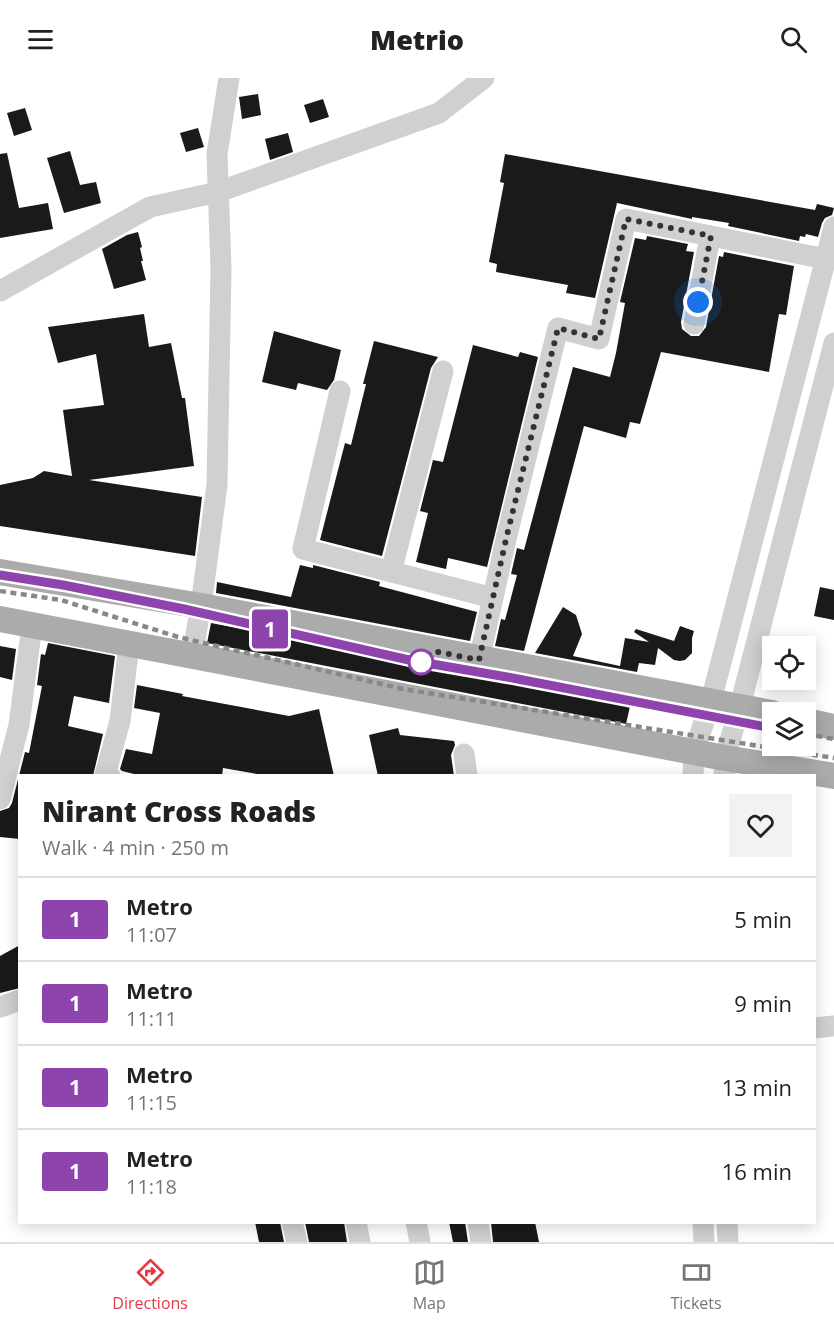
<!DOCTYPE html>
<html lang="en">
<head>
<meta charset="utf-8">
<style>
  body { margin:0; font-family:"Open Sans",sans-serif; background:#f2f2f2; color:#222; height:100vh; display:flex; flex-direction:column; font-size:22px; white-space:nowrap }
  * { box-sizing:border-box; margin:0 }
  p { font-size:20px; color:#767676 }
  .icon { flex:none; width:33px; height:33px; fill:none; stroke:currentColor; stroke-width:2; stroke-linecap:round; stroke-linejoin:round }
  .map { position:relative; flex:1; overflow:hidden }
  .details { position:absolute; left:18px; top:696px; width:798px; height:450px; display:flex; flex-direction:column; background:#fff; border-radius:0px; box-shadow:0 3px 15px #0003 }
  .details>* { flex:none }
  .badge { padding:0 12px; border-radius:4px; font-size:21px; line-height:39px }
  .controls { position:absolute; left:762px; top:558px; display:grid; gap:12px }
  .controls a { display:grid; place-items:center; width:54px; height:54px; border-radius:0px; background:#fff; box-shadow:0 3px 15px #0003; font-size:30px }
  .you { position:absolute; width:30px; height:30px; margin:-15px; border:4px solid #fff; border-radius:50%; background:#1a73e8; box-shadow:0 0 0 9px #1a73e833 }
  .map>.badge { position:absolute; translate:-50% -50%; box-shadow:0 0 0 3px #fff }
  .round { display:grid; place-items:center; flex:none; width:63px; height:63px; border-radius:0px; background:#f2f2f2 }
  .head { display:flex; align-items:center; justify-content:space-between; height:102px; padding:0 24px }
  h1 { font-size:28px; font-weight:800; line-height:45px }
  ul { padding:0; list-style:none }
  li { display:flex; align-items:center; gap:18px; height:84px; padding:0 24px; border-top:2px solid #e0e0e0 }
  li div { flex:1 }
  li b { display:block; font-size:22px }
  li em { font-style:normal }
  li .badge { min-width:66px; font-weight:700; text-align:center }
  header { display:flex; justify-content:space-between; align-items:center; height:78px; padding:0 24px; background:#fff; font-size:27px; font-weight:800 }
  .dock { display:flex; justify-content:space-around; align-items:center; height:84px; border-top:2px solid #e0e0e0; background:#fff; font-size:16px; color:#767676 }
  .dock a { display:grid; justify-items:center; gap:3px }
  .dock .on { color:#e63946 }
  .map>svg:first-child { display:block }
  .building { fill:#1a1a1a }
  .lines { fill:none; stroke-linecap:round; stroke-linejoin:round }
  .minor { stroke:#d0d0d0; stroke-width:21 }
  .major { stroke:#ababab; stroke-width:26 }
  .rail { stroke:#888; stroke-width:4.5; stroke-dasharray:6 4.5; stroke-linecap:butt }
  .line-casing { stroke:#fff; stroke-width:14 }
  .line { stroke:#8e44ad; stroke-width:9 }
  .walk { stroke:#333; stroke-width:6; stroke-dasharray:0 10.8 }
  .stop-dot { fill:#fff; stroke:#8e44ad; stroke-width:3 }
</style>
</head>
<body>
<header><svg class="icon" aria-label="menu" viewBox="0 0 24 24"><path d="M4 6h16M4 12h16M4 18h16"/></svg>Metrio<svg class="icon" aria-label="search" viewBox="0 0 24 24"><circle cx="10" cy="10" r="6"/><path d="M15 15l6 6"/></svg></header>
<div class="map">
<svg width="834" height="1164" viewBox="0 0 834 1164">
  <rect width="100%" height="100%" fill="#fff"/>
  <g class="building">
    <path d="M 258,16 L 261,37 L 242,41 L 239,19 Z"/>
    <path d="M 323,21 L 329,39 L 310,45 L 304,27 Z"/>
    <path d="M 25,30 L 32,52 L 14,58 L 7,35 Z"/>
    <path d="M 198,50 L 204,69 L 186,74 L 180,55 Z"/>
    <path d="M 288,55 L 293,74 L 270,82 L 265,61 Z"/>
    <path d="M 70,73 L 80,107 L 96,104 L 101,125 L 64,135 L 47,80 Z"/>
    <path d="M 7,75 L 19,130 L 48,125 L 53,151 L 0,160 L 0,76 Z"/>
    <path d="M 505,76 L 815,132 L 817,126 L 834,130 L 832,137 L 825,140 L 822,145 L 818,159 L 806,156 L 805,159 L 800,158 L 799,163 L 728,148 L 729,145 L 692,139 L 692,141 L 617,125 L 595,220 L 566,215 L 568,207 L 496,194 L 497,186 L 489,184 L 504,105 L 500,104 Z"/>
    <path d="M 138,154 L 142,169 L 140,170 L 143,183 L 141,183 L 146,202 L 114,211 L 102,171 L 127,157 Z"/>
    <path d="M 647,158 L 688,166 L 686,173 L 694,174 L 681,244 L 682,251 L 691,258 L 699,258 L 706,249 L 719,178 L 723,179 L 724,174 L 794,188 L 786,237 L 779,236 L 769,294 L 661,274 L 640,346 L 630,344 L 626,360 L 584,348 L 524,573 L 495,568 L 501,541 L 505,542 L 517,497 L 511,496 L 517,470 L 524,472 L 573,289 L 610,299 L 616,275 L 625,225 L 620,224 L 635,160 L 646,162 Z"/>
    <path d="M 144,236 L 149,269 L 171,265 L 182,320 L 185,320 L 194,388 L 89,402 L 202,419 L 195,478 L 0,448 L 0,407 L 33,400 L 44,393 L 72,398 L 63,332 L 104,327 L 96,276 L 58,285 L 48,249 Z"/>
    <path d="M 274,253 L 341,272 L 334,302 L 327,312 L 298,305 L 296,312 L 262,304 Z"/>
    <path d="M 374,263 L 438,279 L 431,290 L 382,478 L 320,462 L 345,365 L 351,367 L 366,306 L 363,306 Z"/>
    <path d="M 473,267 L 518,279 L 520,274 L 538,279 L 487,489 L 448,480 L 446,491 L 416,484 L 428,435 L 420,433 L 433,382 L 443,384 Z"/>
    <path d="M 300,487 L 313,490 L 313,487 L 380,504 L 379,508 L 477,534 L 470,563 L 216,515 L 217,504 L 291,519 Z"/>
    <path d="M 820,509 L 834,512 L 834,542 L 814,538 Z"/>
    <path d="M 563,529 L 576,537 L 582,556 L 573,578 L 620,588 L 625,560 L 649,564 L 634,554 L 636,551 L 674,563 L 680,548 L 694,553 L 692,560 L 692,575 L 685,582 L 680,583 L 674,582 L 658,570 L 655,587 L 639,585 L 637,594 L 535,575 Z"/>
    <path d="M 211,545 L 516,602 L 517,607 L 519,603 L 631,624 L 626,646 L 207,565 Z"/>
    <path d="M 48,565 L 115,578 L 109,625 L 74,618 L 68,648 L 103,656 L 93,698 L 20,698 L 20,761 L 0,759 L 0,733 L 9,730 L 12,725 L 25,674 L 29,675 L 42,608 L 37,607 L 41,576 L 45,577 Z"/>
    <path d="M 0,568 L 16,571 L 12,602 L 0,599 Z"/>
    <path d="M 137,607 L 183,616 L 182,618 L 289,638 L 319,631 L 334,698 L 269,698 L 223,690 L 222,698 L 142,698 L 122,693 L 120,691 L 126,671 L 152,676 L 160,635 L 134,630 Z"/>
    <path d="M 398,650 L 400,657 L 454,663 L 455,667 L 451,677 L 454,698 L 378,698 L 369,657 Z"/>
    <path d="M 20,867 L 20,910 L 0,915 L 0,878 Z"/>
    <path d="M 255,1144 L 280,1144 L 284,1164 L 259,1164 Z"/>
    <path d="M 305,1144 L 344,1144 L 347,1164 L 309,1164 Z"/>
    <path d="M 449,1144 L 465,1144 L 468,1164 L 453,1164 Z"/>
    <path d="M 491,1144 L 535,1144 L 539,1164 L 493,1164 Z"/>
  </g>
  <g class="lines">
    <g class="minor">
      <path d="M 0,213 L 150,129 L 218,114 L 439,35 L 484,0"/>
      <path d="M 694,246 L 710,158"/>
      <path d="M 340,313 L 303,471 L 493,520"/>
      <path d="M 391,494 L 443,293"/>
      <path d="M 192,578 L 201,528 L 217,407 L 221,191 L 217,76 L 229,0"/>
      <path d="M 479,582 L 507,457 L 558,250 L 599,261 L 626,141 L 826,181"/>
      <path d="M 464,676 L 467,698"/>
      <path d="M 110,698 L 105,697 L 120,643 L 129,566"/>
      <path d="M 693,698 L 694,674 L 711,623 L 834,149"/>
      <path d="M 724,698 L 725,680 L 740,628 L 834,265"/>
      <path d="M 0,721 L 19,647 L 32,547"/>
      <path d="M 0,929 L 20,922"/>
      <path d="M 814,950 L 834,948"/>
      <path d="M 292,1144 L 297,1164"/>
      <path d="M 356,1144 L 360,1164"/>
      <path d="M 416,1144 L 420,1164"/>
      <path d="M 478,1144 L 481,1164"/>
      <path d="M 703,1144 L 704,1164"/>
      <path d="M 727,1144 L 728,1164"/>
    </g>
    <g class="major">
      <path d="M 0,494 L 201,528 L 772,635"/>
      <path d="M 0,541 L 725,680 L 834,698"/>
      <path d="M 806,643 L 834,649"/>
    </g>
    <g class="rail">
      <path d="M 0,497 L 63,507 L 184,531 L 409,582 L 772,650"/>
      <path d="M 0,513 L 61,522 L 178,559 L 403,611 L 834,680"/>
      <path d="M 806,656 L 834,661"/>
    </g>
  </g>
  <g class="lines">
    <g class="line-casing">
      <path id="line" d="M 0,497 L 63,507 L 184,531 L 409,582 L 507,599 L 772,650"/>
    </g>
    <use href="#line" class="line"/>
    <path class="walk" d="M 421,584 L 433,573 L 479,582 L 507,457 L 558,250 L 599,261 L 626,141 L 711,158 L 698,224"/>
  </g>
  <circle class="stop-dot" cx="421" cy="584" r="12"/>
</svg>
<div class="controls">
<a><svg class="icon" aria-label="locate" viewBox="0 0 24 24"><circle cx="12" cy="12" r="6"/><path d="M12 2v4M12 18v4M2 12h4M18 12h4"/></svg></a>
<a><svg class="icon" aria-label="layers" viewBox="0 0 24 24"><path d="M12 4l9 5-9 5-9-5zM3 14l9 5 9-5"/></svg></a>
</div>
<div class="you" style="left:698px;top:224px"></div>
<b class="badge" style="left:270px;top:551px;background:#8e44ad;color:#fff">1</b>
<section class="details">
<div class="head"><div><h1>Nirant Cross Roads</h1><p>Walk · 4 min · 250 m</p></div><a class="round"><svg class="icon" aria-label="heart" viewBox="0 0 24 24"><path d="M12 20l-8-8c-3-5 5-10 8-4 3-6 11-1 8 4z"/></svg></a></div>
<ul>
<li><span class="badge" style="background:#8e44ad;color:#fff">1</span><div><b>Metro</b><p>11:07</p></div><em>5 min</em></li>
<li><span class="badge" style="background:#8e44ad;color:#fff">1</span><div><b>Metro</b><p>11:11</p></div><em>9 min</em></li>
<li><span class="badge" style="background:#8e44ad;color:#fff">1</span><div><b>Metro</b><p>11:15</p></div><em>13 min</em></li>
<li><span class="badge" style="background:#8e44ad;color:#fff">1</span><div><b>Metro</b><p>11:18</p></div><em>16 min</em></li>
</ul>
</section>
</div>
<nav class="dock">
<a class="on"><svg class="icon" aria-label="directions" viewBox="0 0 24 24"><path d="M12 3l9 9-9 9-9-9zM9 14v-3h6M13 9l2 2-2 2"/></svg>Directions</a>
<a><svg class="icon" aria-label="map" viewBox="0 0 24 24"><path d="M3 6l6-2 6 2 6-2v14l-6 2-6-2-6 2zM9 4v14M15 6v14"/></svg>Map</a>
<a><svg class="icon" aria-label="tickets" viewBox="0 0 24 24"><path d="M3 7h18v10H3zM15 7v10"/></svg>Tickets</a>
</nav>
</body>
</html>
